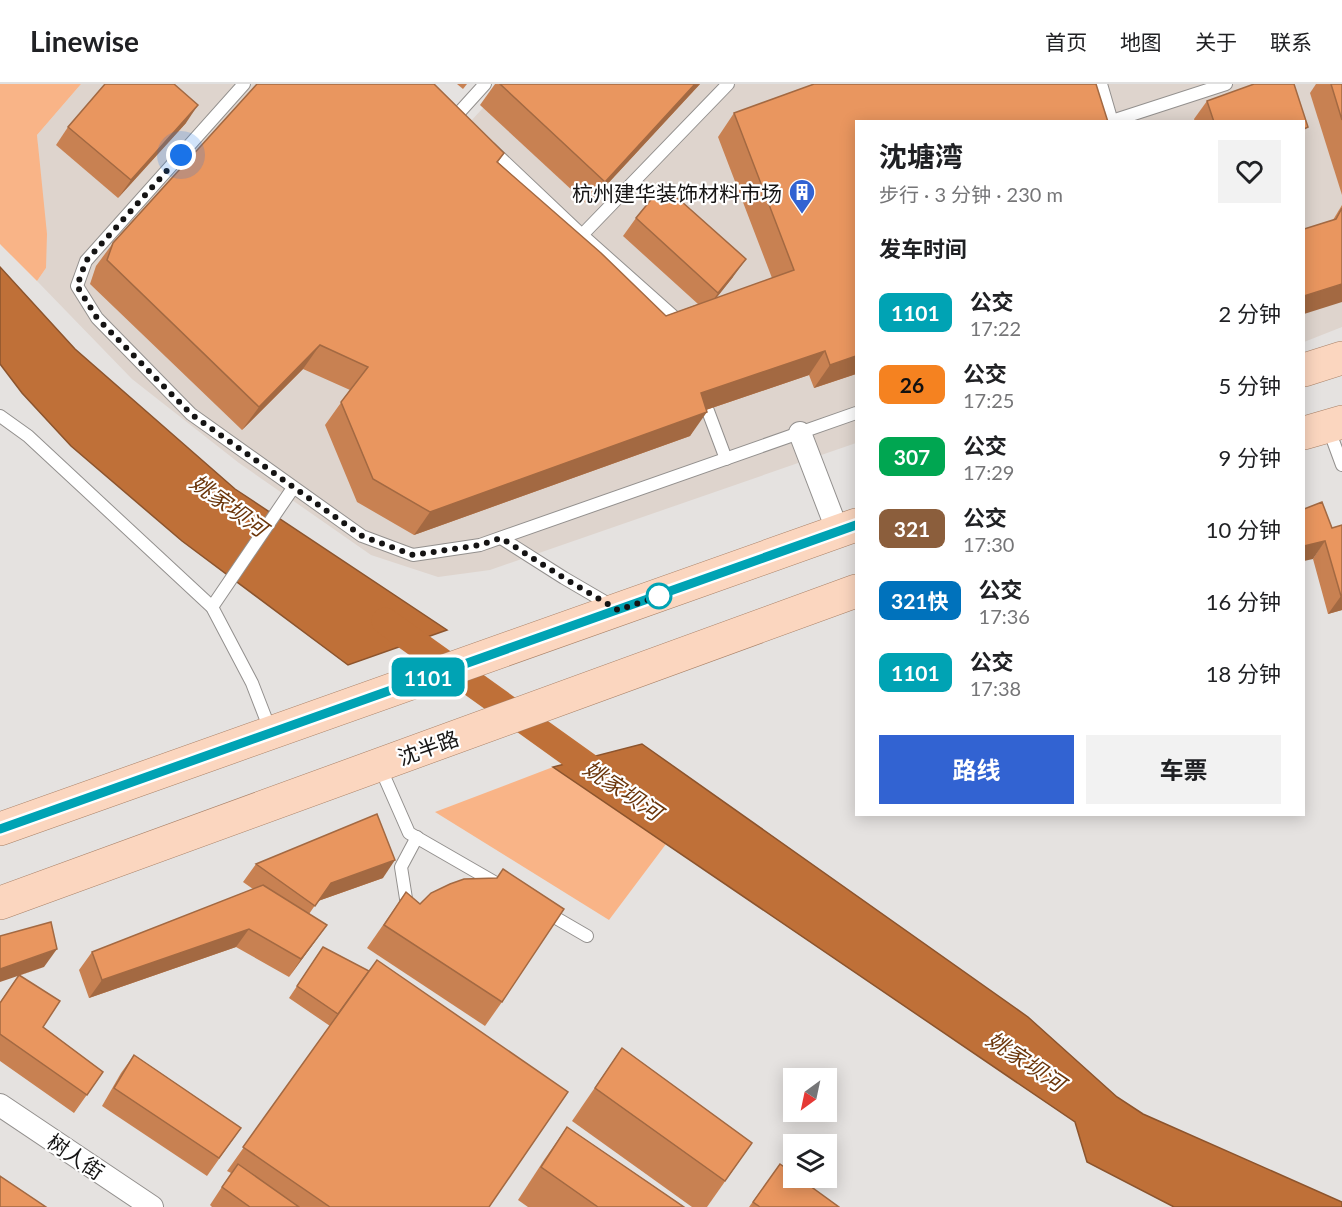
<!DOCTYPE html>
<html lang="zh">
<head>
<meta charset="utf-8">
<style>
  body { margin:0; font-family:Lato,"Noto Sans SC",sans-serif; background:#f2f2f2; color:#202124; height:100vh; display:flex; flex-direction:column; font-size:22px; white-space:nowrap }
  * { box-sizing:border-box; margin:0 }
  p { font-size:20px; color:#757577 }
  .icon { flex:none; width:33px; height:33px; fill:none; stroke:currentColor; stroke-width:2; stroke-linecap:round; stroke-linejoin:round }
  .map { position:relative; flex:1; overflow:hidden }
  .drawer { position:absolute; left:855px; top:36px; width:450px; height:696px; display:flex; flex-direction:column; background:#fff; border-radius:0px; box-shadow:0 3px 15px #0003 }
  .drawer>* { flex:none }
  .badge { padding:0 12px; border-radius:9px; font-size:21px; line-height:39px }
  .needle { width:39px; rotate:213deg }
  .tools { position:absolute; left:783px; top:984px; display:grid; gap:12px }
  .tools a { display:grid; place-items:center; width:54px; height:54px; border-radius:0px; background:#fff; box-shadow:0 3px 15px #0003; font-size:30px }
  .you { position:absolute; width:30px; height:30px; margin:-15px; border:4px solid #fff; border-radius:50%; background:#1a73e8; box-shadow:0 0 0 9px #1a73e833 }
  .map>.badge { position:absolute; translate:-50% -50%; box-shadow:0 0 0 3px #fff }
  h2 { padding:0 24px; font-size:22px; line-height:54px }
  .round { display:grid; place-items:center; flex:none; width:63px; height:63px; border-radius:0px; background:#f2f2f2 }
  .head { display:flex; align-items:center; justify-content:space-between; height:102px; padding:0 24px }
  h1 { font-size:28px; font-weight:700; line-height:45px }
  .button { display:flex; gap:12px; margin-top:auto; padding:12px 24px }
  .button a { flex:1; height:69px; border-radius:0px; background:#3263d2; color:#fff; font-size:24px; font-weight:700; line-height:69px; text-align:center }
  .button a+a { background:#f2f2f2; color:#202124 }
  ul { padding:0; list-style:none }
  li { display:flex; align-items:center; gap:18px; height:72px; padding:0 24px }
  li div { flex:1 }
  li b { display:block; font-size:22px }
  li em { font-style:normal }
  li .badge { min-width:66px; font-weight:700; text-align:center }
  header { display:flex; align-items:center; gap:36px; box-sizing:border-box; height:84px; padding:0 30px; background:#fff; border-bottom:2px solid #e0e0e0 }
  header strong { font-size:28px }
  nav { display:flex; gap:33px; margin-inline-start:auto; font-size:21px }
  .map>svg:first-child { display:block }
  .built { fill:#ded4cd }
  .green { fill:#f9b487 }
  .water { fill:#bf7038; stroke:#8c542d; stroke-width:1.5 }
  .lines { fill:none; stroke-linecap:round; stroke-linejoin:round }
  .canal { stroke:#bf7038; stroke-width:27 }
  .lane-casing { stroke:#93908e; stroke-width:14 }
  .street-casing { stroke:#93908e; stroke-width:24 }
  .primary-casing { stroke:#a98167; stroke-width:34 }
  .lane { stroke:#fff; stroke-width:12 }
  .street { stroke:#fff; stroke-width:22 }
  .primary { stroke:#fbd6bf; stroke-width:33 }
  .wall { fill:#c88152 }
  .shaded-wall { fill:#a36942 }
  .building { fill:#e9965f; stroke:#a36942; stroke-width:1.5 }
  .line-casing { stroke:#fff; stroke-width:14 }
  .line { stroke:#00a3b4; stroke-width:9 }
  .walk { stroke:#151414; stroke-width:6; stroke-dasharray:0 10.8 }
  .stop-dot { fill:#fff; stroke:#00a3b4; stroke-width:3 }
  .labels { text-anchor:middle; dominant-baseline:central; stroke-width:4.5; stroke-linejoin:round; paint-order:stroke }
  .poi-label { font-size:21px; fill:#151414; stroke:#fff; text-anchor:end }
  .street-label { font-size:21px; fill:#151414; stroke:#fff }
  .water-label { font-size:22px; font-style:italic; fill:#6b360b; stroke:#fff }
</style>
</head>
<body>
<header>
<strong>Linewise</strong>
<nav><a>首页</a><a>地图</a><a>关于</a><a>联系</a></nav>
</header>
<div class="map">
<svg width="1342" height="1123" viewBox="0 0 1342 1123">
  <rect width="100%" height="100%" fill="#e5e2e0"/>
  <path class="built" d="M 81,0 L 406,0 L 459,50 L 505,0 L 1342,0 L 1342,243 L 1304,258 L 1304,38 L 856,38 L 856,359 L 490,486 L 438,493 L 371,471 L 239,379 L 132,295 L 37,197 L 46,184 L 37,51 Z"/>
  <g class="green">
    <path d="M 0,0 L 81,0 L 37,51 L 47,150 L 46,184 L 37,197 L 0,160 Z"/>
    <path d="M 553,683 L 666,760 L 609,836 L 435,728 Z"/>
  </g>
  <g class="water">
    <path d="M 0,183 L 75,265 L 235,405 L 447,546 L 348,581 L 182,457 L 71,362 L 22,309 L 0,280 Z"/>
    <path d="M 642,660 L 1028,933 L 1117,1013 L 1143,1030 L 1342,1118 L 1342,1123 L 1174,1123 L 1087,1078 L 1075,1038 L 553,683 Z"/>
  </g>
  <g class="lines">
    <path class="canal" d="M 385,537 L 610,698"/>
    <g class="lane-casing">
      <g id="lane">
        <path d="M 244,0 L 86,177 L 77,202 L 97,234 L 191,330 L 362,452 L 413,471 L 480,461 L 856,329"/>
        <path d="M 1101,0 L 1112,38"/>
        <path d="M 456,32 L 485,0"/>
        <path d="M 1112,37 L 1226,0"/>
        <path d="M 490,64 L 582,151 L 673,232 L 677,244"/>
        <path d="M 582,151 L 728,0"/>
        <path d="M 702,311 L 726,375"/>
        <path d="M 0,332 L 28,352 L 212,523 L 252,599 L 271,648"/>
        <path d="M 1328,343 L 1342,381"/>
        <path d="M 501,454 L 564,494 L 612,522"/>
        <path d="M 212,523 L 293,404"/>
        <path d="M 380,683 L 409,749 L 501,802"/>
        <path d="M 407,821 L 401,783 L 417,753"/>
        <path d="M 544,827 L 587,852"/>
      </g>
    </g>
    <g class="street-casing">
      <g id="street">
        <path d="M 800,349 L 838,448"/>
        <path d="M 0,1021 L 152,1123"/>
      </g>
    </g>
    <g class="primary-casing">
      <g id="primary">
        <path d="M 1304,286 L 1342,274"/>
        <path d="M 1304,349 L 1342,338"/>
        <path d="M 0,745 L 856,441"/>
        <path d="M 0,819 L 856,507"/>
      </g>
    </g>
    <use href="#lane" class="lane"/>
    <use href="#street" class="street"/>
    <use href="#primary" class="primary"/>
  </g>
  <g class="wall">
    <path d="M 457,0 L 467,0 L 463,5 Z"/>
    <path d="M 495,0 L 700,0 L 588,121 L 480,21 Z"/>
    <path d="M 1316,0 L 1342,0 L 1342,111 L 1310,9 Z"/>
    <path d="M 1207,17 L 1304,38 L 1195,38 L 1194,35 Z"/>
    <path d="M 734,29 L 856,290 L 814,304 L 809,291 L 706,326 L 690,352 L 414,451 L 357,418 L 325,341 L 350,306 L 303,285 L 242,346 L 90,200 L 96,182 L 113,159 L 504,69 L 498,78 L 666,232 L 698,220 L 623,152 L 636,134 L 733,193 L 716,214 L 772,194 L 718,53 Z"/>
    <path d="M 186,39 L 118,114 L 56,61 L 68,43 Z"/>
    <path d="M 1342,121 L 1342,218 L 1333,136 Z"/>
    <path d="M 1342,441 L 1342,526 L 1328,530 L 1313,475 L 1332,444 Z"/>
    <path d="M 256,780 L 383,794 L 318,817 L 309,830 L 327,841 L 289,893 L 236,863 L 89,914 L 79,886 L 92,868 L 253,805 L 243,798 Z"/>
    <path d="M 406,808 L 420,820 L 502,918 L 485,942 L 367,864 Z"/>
    <path d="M 323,863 L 489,1123 L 212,1123 L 210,1121 L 231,1089 L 227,1087 L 330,942 L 289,914 Z"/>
    <path d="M 44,883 L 20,891 L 43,943 L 103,988 L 74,1029 L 0,977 L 0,918 L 18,892 Z"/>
    <path d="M 622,964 L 752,1059 L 707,1123 L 692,1123 L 572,1037 Z"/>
    <path d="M 134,971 L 241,1044 L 207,1092 L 102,1022 L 121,989 Z"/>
    <path d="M 567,1043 L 684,1123 L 528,1123 L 518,1116 L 544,1076 Z"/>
    <path d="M 780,1080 L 839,1123 L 749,1123 Z"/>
  </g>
  <g class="shaded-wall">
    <path d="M 695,0 L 700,0 L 588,121 L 605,98 Z"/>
    <path d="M 198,21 L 186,39 L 118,114 L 131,96 Z"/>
    <path d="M 746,175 L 733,193 L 706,227 L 718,209 Z"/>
    <path d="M 1342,200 L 1342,218 L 1304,230 L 1304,212 Z"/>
    <path d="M 320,261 L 303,285 L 242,346 L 259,323 Z"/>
    <path d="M 825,267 L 809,291 L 685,333 L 701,309 Z"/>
    <path d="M 856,272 L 856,290 L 814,304 L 830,281 Z"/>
    <path d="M 707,328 L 690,352 L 414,451 L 430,428 Z"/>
    <path d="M 1325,457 L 1313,475 L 1304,477 L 1304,462 Z"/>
    <path d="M 1341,512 L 1342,512 L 1342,526 L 1328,530 Z"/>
    <path d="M 395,776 L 383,794 L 318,817 L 331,799 Z"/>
    <path d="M 327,841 L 314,859 L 289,893 L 301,875 Z"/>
    <path d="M 249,845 L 236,863 L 89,914 L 102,896 Z"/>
    <path d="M 57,865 L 44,883 L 0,898 L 0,885 Z"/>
  </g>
  <g class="building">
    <path d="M 105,0 L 174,0 L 198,21 L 131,96 L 68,43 Z"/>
    <path d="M 257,0 L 434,0 L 504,69 L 497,78 L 601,169 L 666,232 L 794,186 L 734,29 L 814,0 L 1096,0 L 1108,38 L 856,38 L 856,272 L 830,281 L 825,267 L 701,309 L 707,328 L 430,428 L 373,395 L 341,318 L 368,283 L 320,261 L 259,323 L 107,176 L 113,159 Z"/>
    <path d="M 500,0 L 695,0 L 605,98 Z"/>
    <path d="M 1254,0 L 1294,0 L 1308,43 L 1304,45 L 1304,38 L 1214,38 L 1207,17 Z"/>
    <path d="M 1331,0 L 1342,0 L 1342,36 Z"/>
    <path d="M 663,101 L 746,175 L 718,209 L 636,134 Z"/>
    <path d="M 1342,124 L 1342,200 L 1304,212 L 1304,145 L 1336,135 Z"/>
    <path d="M 1322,418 L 1332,444 L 1342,441 L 1342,512 L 1341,512 L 1325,457 L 1304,462 L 1304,425 Z"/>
    <path d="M 377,730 L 395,776 L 331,799 L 315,822 L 256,780 Z"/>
    <path d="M 503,785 L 564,825 L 502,918 L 384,841 L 406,808 L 420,820 L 431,809 L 450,800 L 464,795 L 497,794 Z"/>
    <path d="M 263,801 L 327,841 L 301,875 L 249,845 L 102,896 L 92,868 Z"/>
    <path d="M 51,838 L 57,865 L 0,885 L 0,852 Z"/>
    <path d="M 323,863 L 369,887 L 338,930 L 297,902 Z"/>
    <path d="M 377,876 L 568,1008 L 489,1123 L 330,1123 L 243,1063 Z"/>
    <path d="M 19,891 L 60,917 L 43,943 L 103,988 L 87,1011 L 0,950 L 0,919 Z"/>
    <path d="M 622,964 L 752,1059 L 725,1097 L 595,1004 Z"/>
    <path d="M 134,971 L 241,1044 L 219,1074 L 114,1004 Z"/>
    <path d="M 567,1043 L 684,1123 L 598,1123 L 541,1083 Z"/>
    <path d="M 238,1080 L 299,1123 L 250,1123 L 222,1103 Z"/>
    <path d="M 780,1080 L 794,1090 L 794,1094 L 799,1094 L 839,1123 L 760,1123 L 753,1118 Z"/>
    <path d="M 0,1092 L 46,1123 L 0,1123 Z"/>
  </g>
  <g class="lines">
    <g class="line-casing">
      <path id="line" d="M 0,745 L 856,441"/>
    </g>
    <use href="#line" class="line"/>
    <path class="walk" d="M 181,71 L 86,177 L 77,202 L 97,234 L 191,330 L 362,452 L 413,471 L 480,461 L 501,454 L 564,494 L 618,526 L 659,512"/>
  </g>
  <defs>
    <g id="building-pin" transform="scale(1.35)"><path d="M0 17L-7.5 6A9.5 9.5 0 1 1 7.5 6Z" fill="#3263d2" stroke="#fff"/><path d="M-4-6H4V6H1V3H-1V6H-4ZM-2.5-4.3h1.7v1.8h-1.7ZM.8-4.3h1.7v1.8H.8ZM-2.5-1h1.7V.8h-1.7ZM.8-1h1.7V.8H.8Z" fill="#fff"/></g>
  </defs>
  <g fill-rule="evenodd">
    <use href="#building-pin" x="802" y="108"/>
  </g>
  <circle class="stop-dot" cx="659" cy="512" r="12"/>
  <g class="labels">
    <g class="poi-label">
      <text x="782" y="108">杭州建华装饰材料市场</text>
    </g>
    <g class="street-label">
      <text transform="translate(428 663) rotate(-20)">沈半路</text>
      <text transform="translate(76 1072) rotate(34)">树人街</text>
    </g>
    <g class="water-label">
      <text transform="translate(229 421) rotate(36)">姚家坝河</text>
      <text transform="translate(623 706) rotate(34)">姚家坝河</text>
      <text transform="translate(1026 977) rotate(34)">姚家坝河</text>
    </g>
  </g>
</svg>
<div class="tools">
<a><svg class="needle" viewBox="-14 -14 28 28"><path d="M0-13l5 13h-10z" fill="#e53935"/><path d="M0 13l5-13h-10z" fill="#757577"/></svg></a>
<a><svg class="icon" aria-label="layers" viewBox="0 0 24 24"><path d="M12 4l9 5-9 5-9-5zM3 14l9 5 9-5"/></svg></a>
</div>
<div class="you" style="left:181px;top:71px"></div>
<b class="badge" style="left:428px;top:593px;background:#00a3b4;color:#fff">1101</b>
<section class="drawer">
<div class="head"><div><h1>沈塘湾</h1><p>步行 · 3 分钟 · 230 m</p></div><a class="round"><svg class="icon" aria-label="heart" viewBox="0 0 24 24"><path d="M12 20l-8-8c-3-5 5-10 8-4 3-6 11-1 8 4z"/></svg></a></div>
<h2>发车时间</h2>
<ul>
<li><span class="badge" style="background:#00a3b4;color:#fff">1101</span><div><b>公交</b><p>17:22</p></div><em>2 分钟</em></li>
<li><span class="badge" style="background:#f58220;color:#111">26</span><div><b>公交</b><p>17:25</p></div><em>5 分钟</em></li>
<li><span class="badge" style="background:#00a651;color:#fff">307</span><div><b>公交</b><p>17:29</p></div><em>9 分钟</em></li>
<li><span class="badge" style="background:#8b5e3c;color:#fff">321</span><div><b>公交</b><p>17:30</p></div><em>10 分钟</em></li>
<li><span class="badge" style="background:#0072bc;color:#fff">321快</span><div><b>公交</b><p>17:36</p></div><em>16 分钟</em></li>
<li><span class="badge" style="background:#00a3b4;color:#fff">1101</span><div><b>公交</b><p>17:38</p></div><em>18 分钟</em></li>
</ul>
<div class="button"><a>路线</a><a>车票</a></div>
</section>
</div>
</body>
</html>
